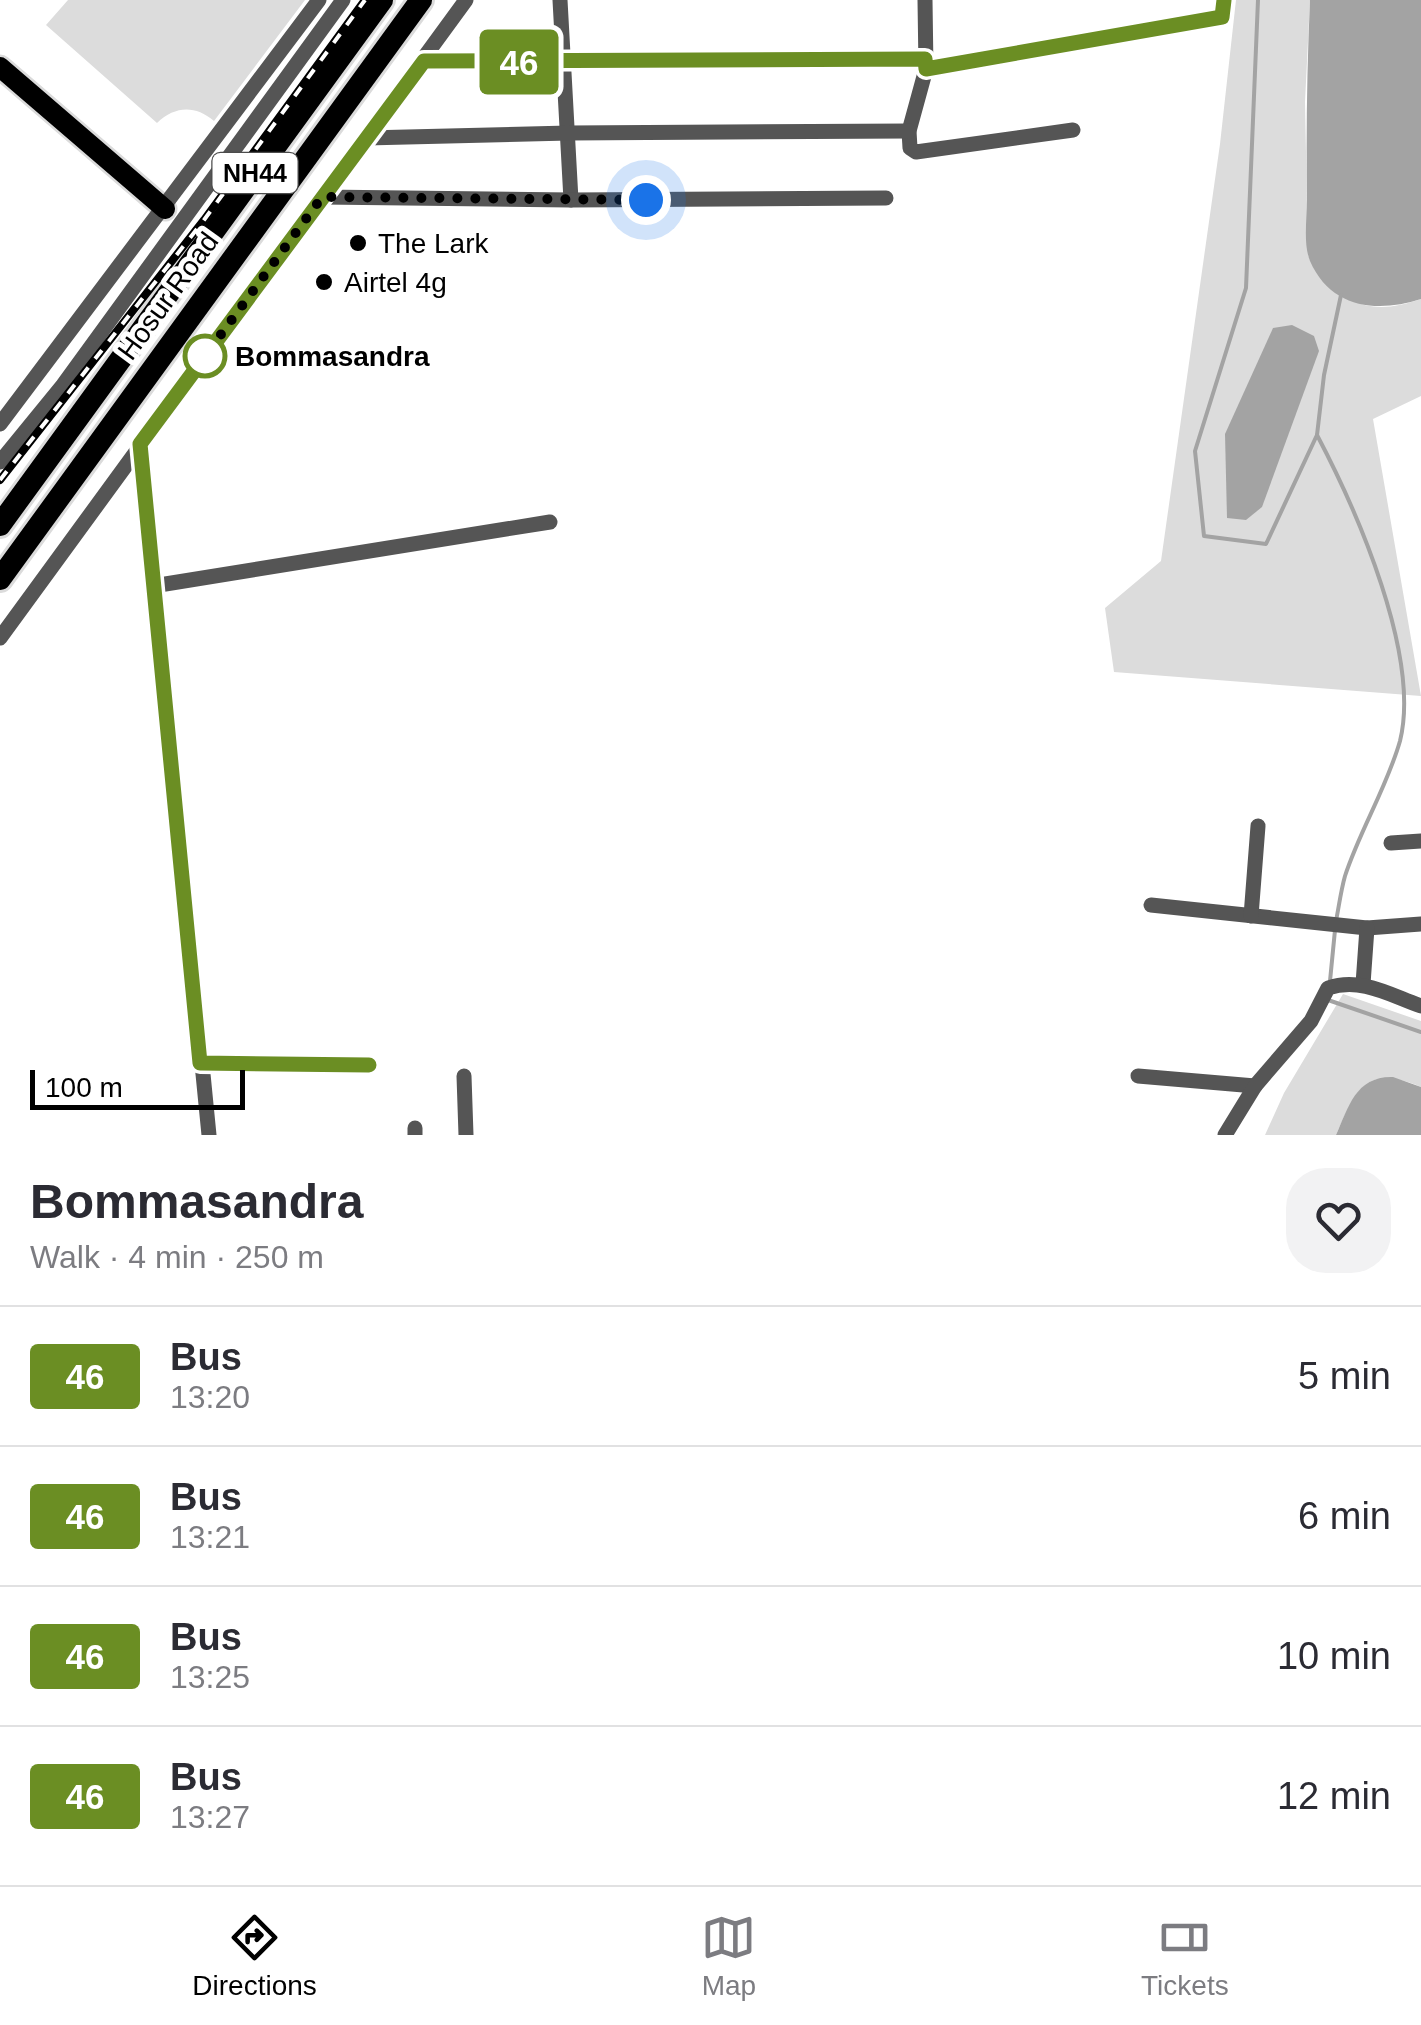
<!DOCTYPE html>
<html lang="en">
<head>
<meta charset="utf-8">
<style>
  body { margin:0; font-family:Arial,sans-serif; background:#f2f2f3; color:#2b2b33; height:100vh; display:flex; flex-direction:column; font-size:38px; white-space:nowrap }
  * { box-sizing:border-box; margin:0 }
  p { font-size:32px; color:#7c7c81 }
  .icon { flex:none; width:55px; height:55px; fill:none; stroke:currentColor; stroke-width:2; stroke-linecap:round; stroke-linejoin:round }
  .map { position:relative; height:1135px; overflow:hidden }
  .sheet { display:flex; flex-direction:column; background:#fff; flex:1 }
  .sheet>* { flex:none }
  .badge { padding:0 20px; border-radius:8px; font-size:35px; line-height:65px }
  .scale { position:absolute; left:30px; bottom:25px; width:215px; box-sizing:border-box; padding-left:10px; border:5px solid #000; border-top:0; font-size:28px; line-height:35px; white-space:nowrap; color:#000; -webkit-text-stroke:8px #fff; paint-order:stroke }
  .you { position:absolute; width:50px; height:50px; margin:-25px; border:8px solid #fff; border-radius:50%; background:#1a73e8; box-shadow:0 0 0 15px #1a73e833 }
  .map>.badge { position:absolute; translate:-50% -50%; box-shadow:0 0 0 5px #fff }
  .round { display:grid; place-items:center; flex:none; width:105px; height:105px; border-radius:40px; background:#f2f2f3 }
  .headline { display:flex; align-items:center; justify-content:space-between; height:170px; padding:0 30px }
  h1 { font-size:48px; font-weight:700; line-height:75px }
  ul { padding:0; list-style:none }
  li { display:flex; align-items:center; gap:30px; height:140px; padding:0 30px; border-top:2px solid #e1e1e2 }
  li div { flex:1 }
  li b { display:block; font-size:38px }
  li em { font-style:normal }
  li .badge { min-width:110px; font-weight:700; text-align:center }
  .tabs { display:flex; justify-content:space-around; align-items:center; height:140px; border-top:2px solid #e1e1e2; background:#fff; font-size:28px; color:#7c7c81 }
  .tabs a { display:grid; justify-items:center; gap:5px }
  .tabs .on { color:#000 }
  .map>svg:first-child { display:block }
  .green { fill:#dcdcdc }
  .water { fill:#a3a3a3 }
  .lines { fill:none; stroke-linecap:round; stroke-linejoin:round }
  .stream { stroke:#a3a3a3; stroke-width:4 }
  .major-casing { stroke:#dbdbdb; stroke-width:25 }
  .highway-casing { stroke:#dbdbdb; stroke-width:28 }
  .minor { stroke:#555; stroke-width:15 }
  .major { stroke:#000; stroke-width:20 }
  .highway { stroke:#000; stroke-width:22 }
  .rail-casing { stroke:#000; stroke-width:8 }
  .rail { stroke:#fff; stroke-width:4; stroke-dasharray:11; stroke-linecap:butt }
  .line-casing { stroke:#fff; stroke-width:22 }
  .line { stroke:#6b8e23; stroke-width:15 }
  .walk { stroke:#000; stroke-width:10; stroke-dasharray:0 18 }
  .poi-dot { fill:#000; stroke:#fff; stroke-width:4 }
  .stop-dot { fill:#fff; stroke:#6b8e23; stroke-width:5 }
  .labels { text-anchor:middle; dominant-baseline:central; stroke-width:10; stroke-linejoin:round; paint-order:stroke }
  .shield { fill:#fff; stroke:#4c4c4c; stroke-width:2.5 }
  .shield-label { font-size:25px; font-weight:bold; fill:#000 }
  .poi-label { font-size:28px; fill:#000; stroke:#fff; text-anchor:start }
  .street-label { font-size:28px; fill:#000; stroke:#fff }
  .stop-label { font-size:28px; font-weight:bold; fill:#000; stroke:#fff; text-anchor:start }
</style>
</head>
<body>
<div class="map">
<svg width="1421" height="1135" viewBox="0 0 1421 1135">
  <rect width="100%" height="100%" fill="#fff"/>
  <g class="green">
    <path d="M 68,0 L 305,0 L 214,121 C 195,105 175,106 157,123 L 46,25 Z"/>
    <path d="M 1236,0 L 1310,0 L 1305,102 L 1308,255 C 1312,266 1319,272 1326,281 C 1354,311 1384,312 1421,299 L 1421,396 L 1373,419 L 1421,696 L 1114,672 L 1105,608 L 1161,561 L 1220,144 Z"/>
    <path d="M 1343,994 L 1421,1021 L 1421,1087 C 1365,1063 1356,1090 1336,1135 L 1265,1135 L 1284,1093 Z"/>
  </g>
  <g class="water">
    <path d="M 1310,0 L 1421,0 L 1421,299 C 1378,313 1331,309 1310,261 C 1303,244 1307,219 1307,200 C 1306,133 1307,67 1310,0 Z"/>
    <path d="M 1292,325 L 1314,336 L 1319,351 L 1262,507 L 1246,520 L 1227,518 L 1225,434 L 1273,328 Z"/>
    <path d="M 1393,1077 L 1421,1087 L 1421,1135 L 1336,1135 C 1349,1106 1356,1076 1393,1077 Z"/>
  </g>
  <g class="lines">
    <g class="stream">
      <path d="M 1258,0 L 1246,288 L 1195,451 L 1204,536 L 1266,544 L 1317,435 L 1324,375 L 1341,295"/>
      <path d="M 1317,435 C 1357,511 1421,656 1400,741 C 1387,787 1360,830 1345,876 C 1341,890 1339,906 1336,921"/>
      <path d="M 1330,981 L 1335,930"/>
      <path d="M 1328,1000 L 1421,1032"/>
    </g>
    <g class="major-casing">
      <path id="major" d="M 0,67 L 165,209"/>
    </g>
    <g class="highway-casing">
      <g id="highway">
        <path d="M 0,525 L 382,0"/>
        <path d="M 0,579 L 421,0"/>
      </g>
    </g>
    <g class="minor">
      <path d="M 560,0 L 571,200"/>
      <path d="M 925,0 L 926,69 L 1222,17 L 1223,0"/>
      <path d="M 424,61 L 925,59"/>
      <path d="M 926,69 L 909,131 L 910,148 L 916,152 L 1073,130"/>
      <path d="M 366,138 L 569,133 L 909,131"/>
      <path d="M 322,197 L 571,200 L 886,198"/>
      <path d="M 0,424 L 319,0"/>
      <path d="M 141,443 L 209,1135"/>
      <path d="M 0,462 L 63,385 L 343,0"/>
      <path d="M 153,586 L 550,522"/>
      <path d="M 0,638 L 466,0"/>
      <path d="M 1391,843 L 1421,841"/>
      <path d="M 1151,905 L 1367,928 L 1421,924"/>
      <path d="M 1251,916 L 1258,826"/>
      <path d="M 1363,984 L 1367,928"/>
      <path d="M 200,1063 L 369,1065"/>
      <path d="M 464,1076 L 466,1135"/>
      <path d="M 1138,1076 L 1255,1086"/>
      <path d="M 415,1135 L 415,1128"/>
      <path d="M 1225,1135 L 1255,1086 L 1311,1021 L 1328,988 C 1361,977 1390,995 1421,1006"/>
    </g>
    <use href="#major" class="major"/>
    <use href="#highway" class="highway"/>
    <g class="rail-casing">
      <path id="rail" d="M 0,480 L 204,220 L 365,0"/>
    </g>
    <use href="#rail" class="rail"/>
  </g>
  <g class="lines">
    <g class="line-casing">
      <path id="line" d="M 369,1065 L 200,1063 L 140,444 L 424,61 L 925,59 L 926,69 L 1222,17 L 1224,0"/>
    </g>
    <use href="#line" class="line"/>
    <path class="walk" d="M 205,356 L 197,367 L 322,197 L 646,200"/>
  </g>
  <g class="poi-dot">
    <circle cx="358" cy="243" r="10"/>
    <circle cx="324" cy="282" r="10"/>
  </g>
  <circle class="stop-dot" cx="205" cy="356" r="20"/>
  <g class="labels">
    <rect class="shield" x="212.5" y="153" width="85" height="40" rx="8"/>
    <g class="shield-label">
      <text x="255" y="173">NH44</text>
    </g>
    <g class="poi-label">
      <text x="378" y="243">The Lark</text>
      <text x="344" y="282">Airtel 4g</text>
    </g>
    <g class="street-label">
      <text transform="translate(168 296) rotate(-54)">Hosur Road</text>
    </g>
    <g class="stop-label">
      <text x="235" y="356">Bommasandra</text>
    </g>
  </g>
</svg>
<div class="scale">100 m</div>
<div class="you" style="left:646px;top:200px"></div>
<b class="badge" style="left:519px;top:62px;background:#6b8e23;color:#fff">46</b>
</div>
<section class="sheet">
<div class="headline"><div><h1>Bommasandra</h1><p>Walk · 4 min · 250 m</p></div><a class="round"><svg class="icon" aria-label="heart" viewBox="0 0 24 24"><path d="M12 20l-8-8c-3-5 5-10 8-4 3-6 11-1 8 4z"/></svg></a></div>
<ul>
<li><span class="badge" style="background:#6b8e23;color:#fff">46</span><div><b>Bus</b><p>13:20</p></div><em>5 min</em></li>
<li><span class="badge" style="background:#6b8e23;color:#fff">46</span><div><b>Bus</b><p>13:21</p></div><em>6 min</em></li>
<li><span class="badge" style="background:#6b8e23;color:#fff">46</span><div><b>Bus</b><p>13:25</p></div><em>10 min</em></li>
<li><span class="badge" style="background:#6b8e23;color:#fff">46</span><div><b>Bus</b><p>13:27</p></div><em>12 min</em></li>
</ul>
</section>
<nav class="tabs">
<a class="on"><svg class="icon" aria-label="directions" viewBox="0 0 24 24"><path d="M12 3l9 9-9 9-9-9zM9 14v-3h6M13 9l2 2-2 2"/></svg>Directions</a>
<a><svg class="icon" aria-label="map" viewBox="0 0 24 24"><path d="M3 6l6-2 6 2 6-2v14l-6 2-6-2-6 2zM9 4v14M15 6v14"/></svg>Map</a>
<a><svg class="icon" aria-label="tickets" viewBox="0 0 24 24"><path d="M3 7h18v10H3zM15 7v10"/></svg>Tickets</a>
</nav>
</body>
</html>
